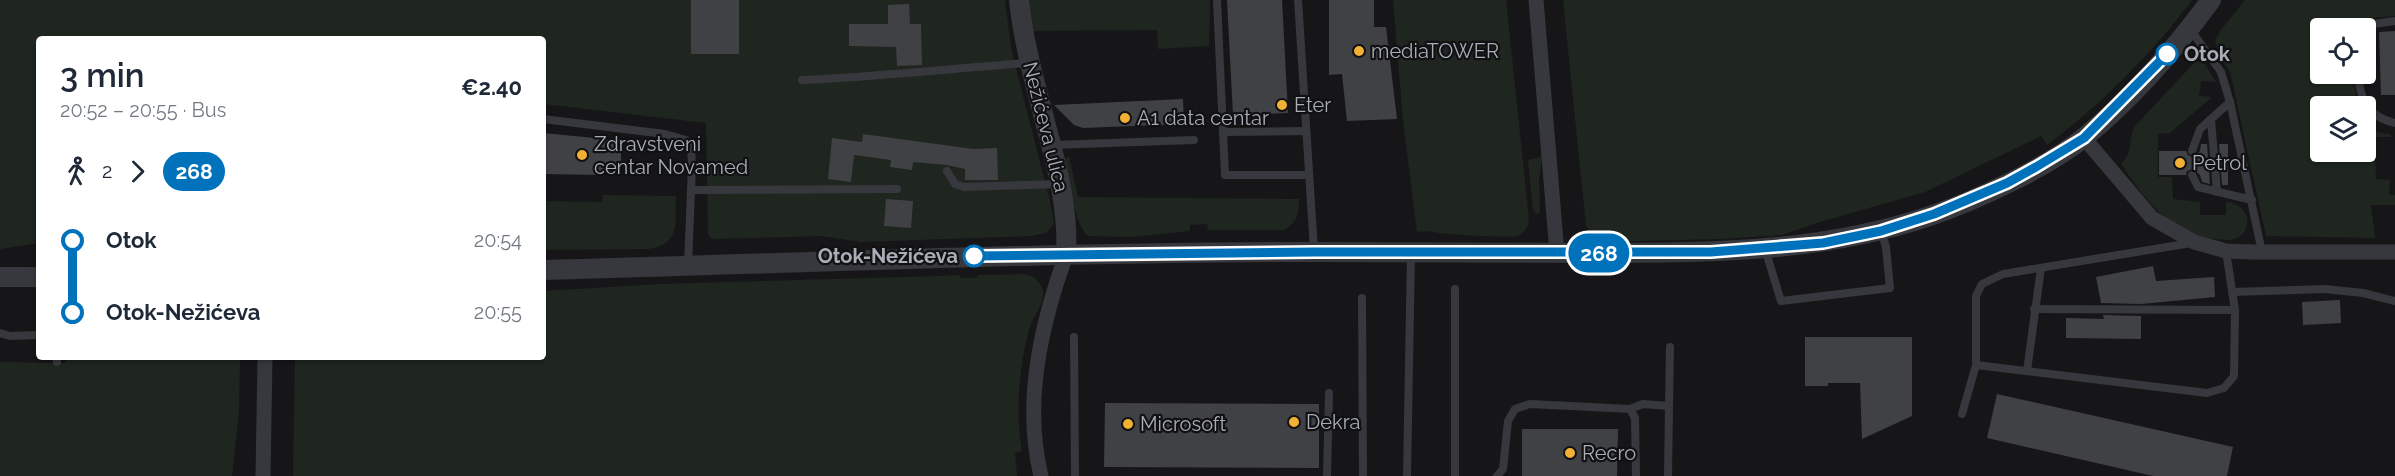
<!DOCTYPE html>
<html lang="en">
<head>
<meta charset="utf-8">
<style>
  body { margin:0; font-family:Raleway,sans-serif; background:#f2f2f3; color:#1f2937; height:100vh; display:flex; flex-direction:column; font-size:22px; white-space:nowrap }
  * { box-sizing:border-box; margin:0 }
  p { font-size:20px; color:#747a83 }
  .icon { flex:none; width:33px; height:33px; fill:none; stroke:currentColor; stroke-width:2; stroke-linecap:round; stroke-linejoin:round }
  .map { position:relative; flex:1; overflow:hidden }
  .panel { position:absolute; left:36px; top:36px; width:510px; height:324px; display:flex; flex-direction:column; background:#fff; border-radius:6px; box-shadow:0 2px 4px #0004 }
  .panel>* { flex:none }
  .badge { padding:0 12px; border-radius:20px; font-size:21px; line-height:39px }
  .buttons { position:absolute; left:2310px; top:18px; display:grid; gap:12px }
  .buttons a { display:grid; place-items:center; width:66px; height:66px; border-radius:6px; background:#fff; box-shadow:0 2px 4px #0004; font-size:30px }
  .map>.badge { position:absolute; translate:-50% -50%; box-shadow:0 0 0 3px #fff }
  .legs { display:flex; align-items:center; gap:9px; height:66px; padding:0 24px; font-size:20px }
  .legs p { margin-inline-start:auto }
  .overview { display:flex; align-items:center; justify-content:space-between; height:102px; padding:0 24px }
  h1 { font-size:33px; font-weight:600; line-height:45px }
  ul { padding:0 24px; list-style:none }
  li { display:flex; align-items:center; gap:21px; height:72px; font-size:22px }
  li i { display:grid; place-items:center; width:9px; height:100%; margin:0 8px; background:currentColor }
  li i::after { content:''; width:15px; height:15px; margin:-8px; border:4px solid; border-radius:50%; background:#fff }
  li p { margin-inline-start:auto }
  li:first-child i { background:linear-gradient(#0000 50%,currentColor 0) }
  li:last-child i { background:linear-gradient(currentColor 50%,#0000 0) }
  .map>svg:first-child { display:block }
  .green { fill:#1e261f }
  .building { fill:#404145 }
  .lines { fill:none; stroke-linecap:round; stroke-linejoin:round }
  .service { stroke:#37383d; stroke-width:8 }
  .minor { stroke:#37383d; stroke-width:15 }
  .tertiary { stroke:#37383d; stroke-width:20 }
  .line-1-casing { stroke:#fff; stroke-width:14 }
  .line-1 { stroke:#0072bc; stroke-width:9 }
  .poi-dot { fill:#f2b134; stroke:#111113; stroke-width:2 }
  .stop-1-dot { fill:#fff; stroke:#0072bc; stroke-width:3 }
  .labels { text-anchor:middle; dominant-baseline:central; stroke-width:4.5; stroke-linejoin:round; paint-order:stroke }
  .poi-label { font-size:20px; fill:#a8adb8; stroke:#111113; text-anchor:start }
  .stop-label { font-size:20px; font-weight:bold; fill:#a8adb8; stroke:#111113; text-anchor:start }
  .street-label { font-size:20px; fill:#a8adb8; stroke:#111113 }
</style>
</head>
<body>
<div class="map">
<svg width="2395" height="476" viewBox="0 0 2395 476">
  <rect width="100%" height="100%" fill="#161618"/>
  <g class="green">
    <path d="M 0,0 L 1005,0 L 1012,53 L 1050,201 L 1054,224 L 1046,233 L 1031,236 L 861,242 L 821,236 L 713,239 L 708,235 L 706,123 L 543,104 L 543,39 L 39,39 L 39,243 L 0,249 Z"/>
    <path d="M 1028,0 L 1210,0 L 1209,46 L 1158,49 L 1157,30 L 1031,31 Z"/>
    <path d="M 1393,0 L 1506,0 L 1529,219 C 1528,226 1526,231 1520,235 C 1513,239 1435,234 1428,231 L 1417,232 L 1403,121 Z"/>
    <path d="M 1563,0 L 2192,0 C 2154,52 2098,107 2047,145 L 2041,136 L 1925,192 L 1820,222 L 1782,235 L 1722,239 L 1594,242 L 1595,235 L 1586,226 Z"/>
    <path d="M 2245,0 L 2395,0 L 2395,16 L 2345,20 L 2345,28 L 2320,28 L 2320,74 L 2352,74 L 2358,106 L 2320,106 L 2320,152 L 2366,152 L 2366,119 C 2372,130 2378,134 2391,134 L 2391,137 L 2375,137 L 2376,179 L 2390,180 L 2389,195 L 2395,195 L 2395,205 L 2371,205 L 2375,238 L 2266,236 L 2230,72 L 2220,58 L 2215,42 L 2220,31 Z"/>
    <path d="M 2196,61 L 2205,64 L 2216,82 L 2201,81 L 2199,96 L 2212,97 L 2170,133 L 2158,134 L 2158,177 L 2172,177 L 2173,199 L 2200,202 L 2200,215 L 2226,215 L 2226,202 C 2250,203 2255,231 2235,239 C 2229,241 2222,239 2216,239 C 2172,236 2142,197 2121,163 C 2133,155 2128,138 2135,126 Z"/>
    <path d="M 1069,157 L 1078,197 L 1299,199 C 1299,213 1298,222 1284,230 L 1208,230 L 1207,224 L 1190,225 L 1190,231 L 1131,237 L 1088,236 C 1075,227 1068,175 1064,158 Z"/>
    <path d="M 1542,157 L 1539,181 L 1540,212 L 1537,215 L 1533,210 L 1528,160 Z"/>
    <path d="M 603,195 L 676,196 C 675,222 681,245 648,249 L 543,250 L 543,201 L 602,202 Z"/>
    <path d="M 1024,274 C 1033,275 1042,282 1043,292 C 1044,306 1032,317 1029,330 C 1019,367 1015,413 1022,451 L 1015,453 L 1017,476 L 293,476 L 295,357 L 543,357 L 543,291 L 660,284 L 938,276 L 960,275 L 960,278 L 977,278 L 978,275 Z"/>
    <path d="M 66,357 L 240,357 L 239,411 L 232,476 L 0,476 L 0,362 L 66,363 Z"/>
  </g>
  <g class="building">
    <rect x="691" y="0" width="48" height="54"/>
    <path d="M 1227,0 L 1282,0 L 1288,113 L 1233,115 Z"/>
    <path d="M 1329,0 L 1374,0 L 1374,27 L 1386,27 L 1397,119 L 1347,121 L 1342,74 L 1329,75 Z"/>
    <path d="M 909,4 L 910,24 L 921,24 L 922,65 L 897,66 L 896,47 L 849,46 L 849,24 L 888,24 L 888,5 Z"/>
    <path d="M 2395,31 L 2395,95 L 2381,95 L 2379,32 Z"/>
    <path d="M 1183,99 L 1184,124 L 1083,128 L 1074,125 L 1054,105 Z"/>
    <path d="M 543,133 L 615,140 L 621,147 L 621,163 L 602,175 L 543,174 Z"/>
    <path d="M 863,134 L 973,149 L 997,148 L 998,180 L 965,180 L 965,169 L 947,165 L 913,162 L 912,170 L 890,167 L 891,160 L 854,155 L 851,182 L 828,179 L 832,138 L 862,142 Z"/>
    <path d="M 2201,144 L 2207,144 L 2210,184 L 2202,182 L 2200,175 L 2193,169 L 2187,171 L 2186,175 L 2159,175 L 2159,151 L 2186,151 L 2188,155 L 2192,157 L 2200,151 Z"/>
    <path d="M 2219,144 L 2228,144 L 2228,185 L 2222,185 Z"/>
    <path d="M 886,199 L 913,201 L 911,228 L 884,226 Z"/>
    <path d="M 2153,266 L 2156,281 L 2214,277 L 2215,297 L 2141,304 L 2101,303 L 2096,277 Z"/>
    <path d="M 2340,300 L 2341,323 L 2303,325 L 2302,302 Z"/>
    <path d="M 2103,315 L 2141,316 L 2141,339 L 2066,338 L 2066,318 L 2104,319 Z"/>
    <path d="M 1805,337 L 1912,337 L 1912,416 L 1862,439 L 1860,383 L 1828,383 L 1828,386 L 1805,386 Z"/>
    <path d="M 1997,394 L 2233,447 L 2227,476 L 2153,476 L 1987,438 Z"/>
    <path d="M 1105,403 L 1319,404 L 1319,468 L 1104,467 Z"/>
    <path d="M 1522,429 L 1618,429 L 1617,476 L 1522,476 Z"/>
  </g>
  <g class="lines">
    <g class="service">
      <path d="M 1217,0 L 1225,175 L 1308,175"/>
      <path d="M 1298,0 L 1314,250"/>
      <path d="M 2361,28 L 2366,25 L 2395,21"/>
      <path d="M 2190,29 L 2221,72 L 2230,102 L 2262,252"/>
      <path d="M 2358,74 C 2360,100 2368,117 2395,123"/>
      <path d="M 802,80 C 878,77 953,68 1028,63"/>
      <path d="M 543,119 L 665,134 L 686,140 L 691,147 L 692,166 L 688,265"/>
      <path d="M 2211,119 L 2217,192"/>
      <path d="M 1224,132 L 1306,131"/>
      <path d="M 1053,145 L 1194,140"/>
      <path d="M 2192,151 L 2200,129 L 2230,102"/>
      <path d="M 947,171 L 955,184 L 964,187 L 1060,184"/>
      <path d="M 2192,175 L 2198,187 L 2252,200"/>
      <path d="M 691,190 L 897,189"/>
      <path d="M 1765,249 L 1781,301 L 1890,288 L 1886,247 L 1881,231"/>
      <path d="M 2232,292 L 2325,289 L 2363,293 L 2395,301"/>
      <path d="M 1362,298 L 1363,476"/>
      <path d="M 2034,309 L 2235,310"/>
      <path d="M 0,333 L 10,336 L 39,335"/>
      <path d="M 1074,337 L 1075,476"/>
      <path d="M 56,357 L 57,362"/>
      <path d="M 1976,365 L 1976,296 L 1982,284 L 2003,274 L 2191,243"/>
      <path d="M 2027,371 L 2041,268"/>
      <path d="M 1669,406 L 1670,347"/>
      <path d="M 1630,409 L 1643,404 L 1669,406 L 1668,476"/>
      <path d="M 1962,414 L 1976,365 L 2207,393 L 2224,388 L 2234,376 L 2235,310 L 2226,251"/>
      <path d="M 1327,476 L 1329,393"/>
      <path d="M 1407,476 L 1411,253"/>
      <path d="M 1455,476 L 1455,289"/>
      <path d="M 1497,476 L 1503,469 L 1508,421 L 1515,409 L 1530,404 L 1630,409 L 1635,418 L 1636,476"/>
    </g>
    <g class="minor">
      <path d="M 1536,0 L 1557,253"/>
      <path d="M 2084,138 L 2152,218 L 2194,242 L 2226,251 L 2252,252 L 2395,252"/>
      <path d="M 263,476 L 265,357"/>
      <path d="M 1041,476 C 1023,402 1041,325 1066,255"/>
    </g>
    <g class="tertiary">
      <path d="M 1019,0 C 1023,39 1033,76 1043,114 C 1055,160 1069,206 1066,255"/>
      <path d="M 543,270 C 801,263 1059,252 1317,252 C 1414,252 1511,253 1608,253 C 1720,252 1822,252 1930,216 C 1977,200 2048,167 2086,136 C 2133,97 2175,49 2211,0"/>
      <path d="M 0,277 L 39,277"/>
    </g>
  </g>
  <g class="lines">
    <g class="line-1-casing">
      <path id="line-1" d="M 974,256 L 1314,252 L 1711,252 L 1823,243 L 1881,231 L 1934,214 L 2007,183 L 2036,167 L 2084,138 L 2167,54"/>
    </g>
    <use href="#line-1" class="line-1"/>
  </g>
  <g class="poi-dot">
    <circle cx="1359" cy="51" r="6"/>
    <circle cx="1282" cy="105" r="6"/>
    <circle cx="1125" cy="118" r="6"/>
    <circle cx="582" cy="155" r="6"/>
    <circle cx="2180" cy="163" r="6"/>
    <circle cx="1294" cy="422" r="6"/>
    <circle cx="1128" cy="424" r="6"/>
    <circle cx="1570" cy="453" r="6"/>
  </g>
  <g class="stop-1-dot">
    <circle cx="2167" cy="54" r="10"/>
    <circle cx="974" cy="256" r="10"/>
  </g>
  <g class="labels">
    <g class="poi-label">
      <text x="1371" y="51">mediaTOWER</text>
      <text x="1294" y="105">Eter</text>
      <text x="1137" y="118">A1 data centar</text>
      <text x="594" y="144">Zdravstveni<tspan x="594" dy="23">centar Novamed</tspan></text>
      <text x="2192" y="163">Petrol</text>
      <text x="1306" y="422">Dekra</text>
      <text x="1140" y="424">Microsoft</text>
      <text x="1582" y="453">Recro</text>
    </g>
    <g class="stop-label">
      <text x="2184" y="54">Otok</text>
      <text x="958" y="256" text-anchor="end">Otok-Nežićeva</text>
    </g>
    <g class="street-label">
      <text transform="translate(1046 127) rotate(76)">Nežićeva ulica</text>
    </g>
  </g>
</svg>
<div class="buttons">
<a><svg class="icon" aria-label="locate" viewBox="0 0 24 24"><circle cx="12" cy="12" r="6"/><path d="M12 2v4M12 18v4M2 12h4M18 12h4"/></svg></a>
<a><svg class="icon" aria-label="layers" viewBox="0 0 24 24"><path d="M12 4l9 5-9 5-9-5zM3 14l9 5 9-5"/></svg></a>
</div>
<b class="badge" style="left:1599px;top:253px;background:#0072bc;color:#fff">268</b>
<section class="panel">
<div class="overview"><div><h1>3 min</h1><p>20:52 – 20:55 · Bus</p></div><b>€2.40</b></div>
<div class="legs"><svg class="icon" aria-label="walk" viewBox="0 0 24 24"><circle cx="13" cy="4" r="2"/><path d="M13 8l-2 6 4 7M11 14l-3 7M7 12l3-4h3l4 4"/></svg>2<svg class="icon" aria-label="forward" viewBox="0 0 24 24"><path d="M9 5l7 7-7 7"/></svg><b class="badge" style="background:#0072bc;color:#fff">268</b></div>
<ul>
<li><i style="color:#0072bc"></i><b>Otok</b><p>20:54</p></li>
<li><i style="color:#0072bc"></i><b>Otok-Nežićeva</b><p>20:55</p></li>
</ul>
</section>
</div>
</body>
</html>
